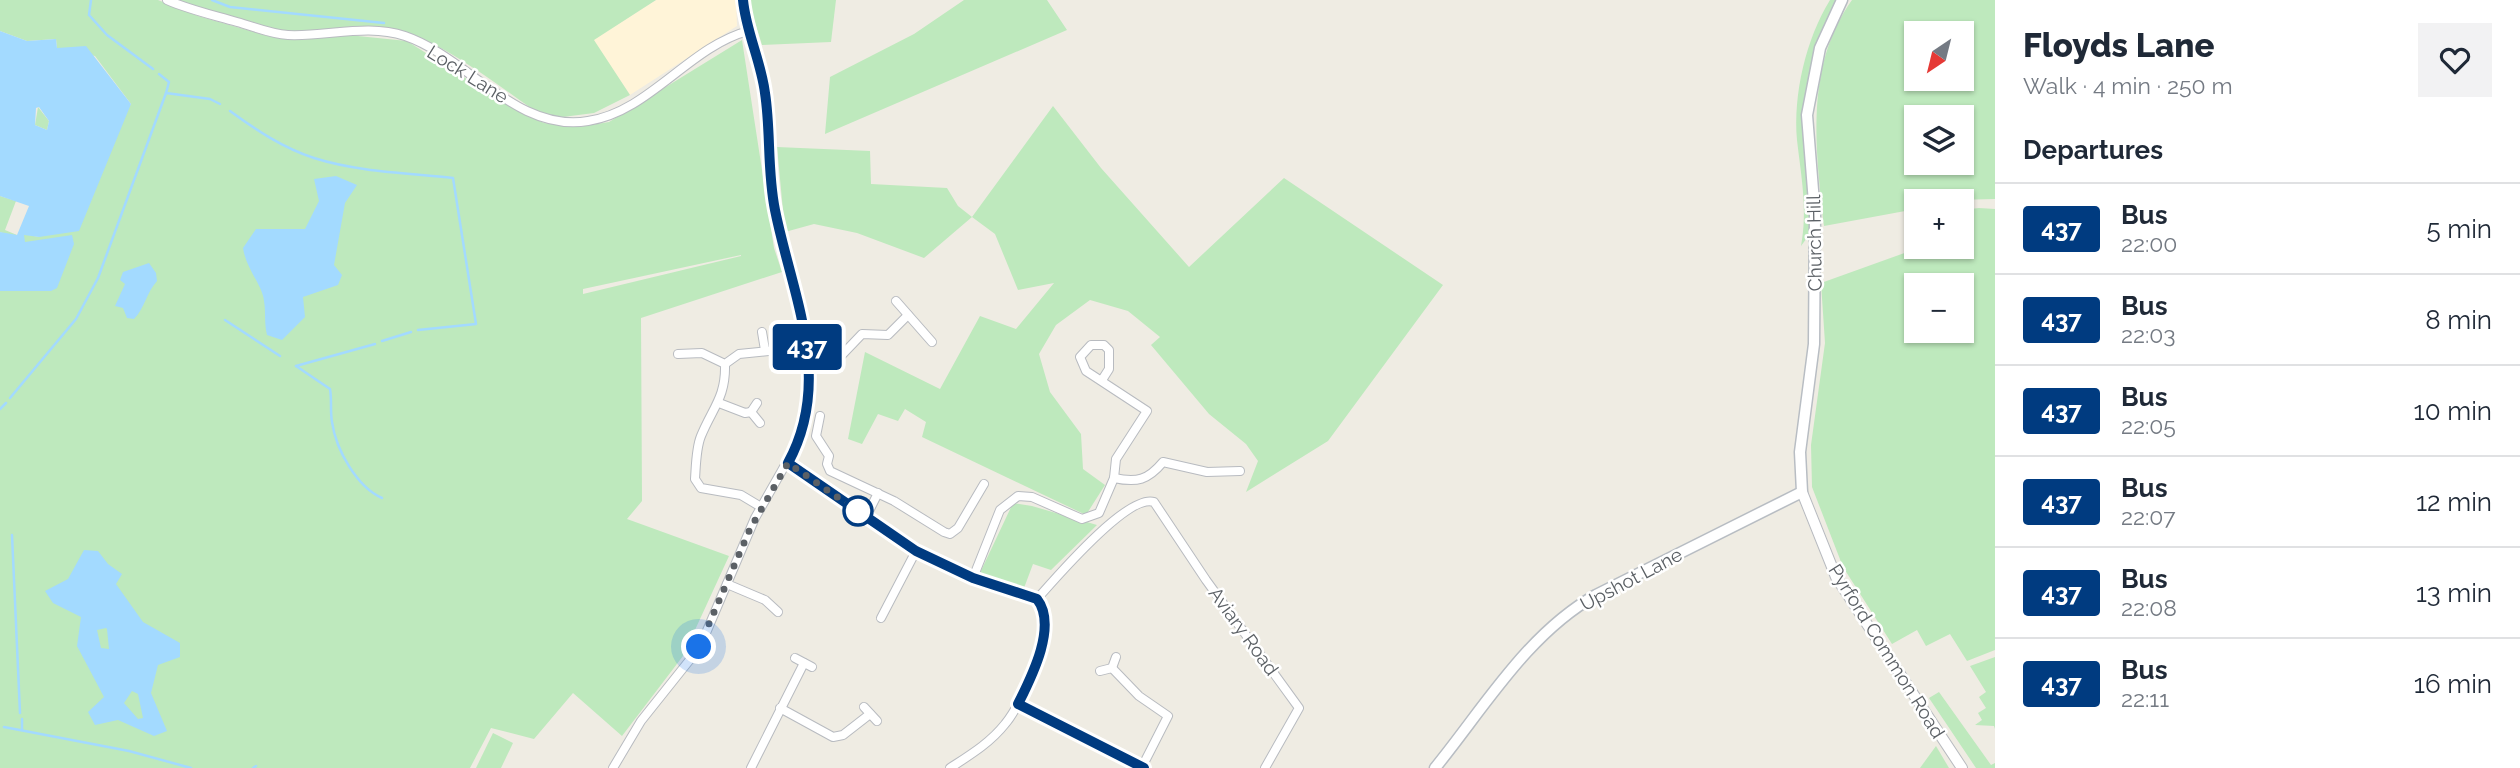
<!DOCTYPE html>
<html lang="en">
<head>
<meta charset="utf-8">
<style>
  body { margin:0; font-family:Raleway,sans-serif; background:#f2f2f3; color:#1f2937; height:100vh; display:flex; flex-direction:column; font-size:26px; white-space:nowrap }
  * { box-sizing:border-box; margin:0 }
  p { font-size:23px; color:#747a83 }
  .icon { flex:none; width:38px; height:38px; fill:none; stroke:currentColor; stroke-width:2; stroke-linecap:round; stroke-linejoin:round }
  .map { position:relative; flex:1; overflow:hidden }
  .side { display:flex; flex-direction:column; background:#fff; width:525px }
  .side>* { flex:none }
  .badge { padding:0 14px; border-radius:5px; font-size:24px; line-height:46px }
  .needle { width:46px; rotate:215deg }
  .fabs { position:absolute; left:1904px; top:21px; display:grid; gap:14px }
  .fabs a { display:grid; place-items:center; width:70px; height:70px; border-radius:0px; background:#fff; box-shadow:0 2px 5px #0004; font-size:35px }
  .you { position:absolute; width:35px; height:35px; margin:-18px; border:5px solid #fff; border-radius:50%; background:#1a73e8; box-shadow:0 0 0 10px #1a73e833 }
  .map>.badge { position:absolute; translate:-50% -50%; box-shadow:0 0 0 4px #fff }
  h2 { padding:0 28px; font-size:26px; line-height:63px }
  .round { display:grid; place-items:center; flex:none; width:74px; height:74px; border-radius:0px; background:#f2f2f3 }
  .summary { display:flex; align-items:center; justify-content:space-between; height:119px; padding:0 28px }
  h1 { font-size:33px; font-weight:800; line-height:52px }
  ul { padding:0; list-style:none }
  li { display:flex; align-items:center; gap:21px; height:91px; padding:0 28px; border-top:2px solid #e0e1e3 }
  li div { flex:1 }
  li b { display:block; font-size:26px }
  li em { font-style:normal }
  li .badge { min-width:77px; font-weight:700; text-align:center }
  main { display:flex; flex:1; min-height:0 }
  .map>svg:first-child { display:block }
  .commercial { fill:#fff4d8 }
  .green { fill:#bee9bd; fill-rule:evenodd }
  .water { fill:#a3daff; fill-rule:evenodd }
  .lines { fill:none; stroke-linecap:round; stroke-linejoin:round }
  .stream { stroke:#a3daff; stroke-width:2.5 }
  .minor-casing { stroke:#b8bbc0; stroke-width:10 }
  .tertiary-casing { stroke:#b8bbc0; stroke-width:12 }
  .secondary-casing { stroke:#b8bdc3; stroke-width:13 }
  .minor { stroke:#fff; stroke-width:8 }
  .tertiary { stroke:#fff; stroke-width:10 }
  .secondary { stroke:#fff; stroke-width:10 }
  .line-casing { stroke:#fff; stroke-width:16 }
  .line { stroke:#003b80; stroke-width:10 }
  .walk { stroke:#5b6065; stroke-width:7; stroke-dasharray:0 12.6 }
  .stop-dot { fill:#fff; stroke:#003b80; stroke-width:3.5 }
  .labels { text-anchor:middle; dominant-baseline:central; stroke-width:5; stroke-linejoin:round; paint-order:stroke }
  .street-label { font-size:19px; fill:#5b6065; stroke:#fff }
</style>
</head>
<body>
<main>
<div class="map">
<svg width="1995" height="768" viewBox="0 0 1995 768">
  <rect width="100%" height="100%" fill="#efece3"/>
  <path class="commercial" d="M 656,0 L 736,0 L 737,26 L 630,95 L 593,40 Z"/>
  <g class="green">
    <path d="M 0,0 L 158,0 L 198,16 L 268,36 L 300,40 L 348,35 L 407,41 L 514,109 L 544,123 L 578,127 L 609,122 L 742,40 L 774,248 L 782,272 L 641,318 L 642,501 L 627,519 L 729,556 L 683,656 L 622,736 L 573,693 L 534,739 L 491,728 L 470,768 L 0,768 L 0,291 L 51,291 L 23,241 L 24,234 L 39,237 L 131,104 L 95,56 L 57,48 L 56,39 L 27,41 L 0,31 ZM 741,255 L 741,256 L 583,294 L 583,289 Z"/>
    <path d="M 177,0 L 656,0 L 594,40 L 630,95 L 594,113 L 547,119 C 506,92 443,40 396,30 C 364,22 327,31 295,31 C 256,31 212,15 177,0 Z"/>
    <path d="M 748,0 L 836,0 L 831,42 L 762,45 Z"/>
    <path d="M 964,0 L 1047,0 L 1067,30 L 825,134 L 830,77 L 914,34 Z"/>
    <path d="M 1830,0 L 1840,0 L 1810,78 L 1812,231 L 1801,246 C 1808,211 1801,175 1797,140 C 1793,94 1806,39 1830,0 Z"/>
    <path d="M 1852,0 L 1995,0 L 1995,199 L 1916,201 L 1916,209 L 1824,226 C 1816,149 1804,67 1852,0 ZM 1962,33 L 1962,79 L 1916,79 L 1916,33 ZM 1962,117 L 1962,163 L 1916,163 L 1916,117 Z"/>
    <path d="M 1053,106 L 1101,168 L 1189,267 L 1284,178 L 1443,285 L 1328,441 L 1246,492 L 1258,461 L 1246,444 L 1209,414 L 1151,345 L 1160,337 L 1128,311 L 1090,300 L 1056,325 L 1039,354 L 1050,392 L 1081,434 L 1083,469 L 1105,485 L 1086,515 L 922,437 L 926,422 L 905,409 L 898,421 L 878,414 L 862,444 L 848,439 L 865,352 L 940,389 L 980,316 L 1016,329 L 1054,283 L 1018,290 L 995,234 L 972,217 L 924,258 L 857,233 L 814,224 L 785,232 L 777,147 L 870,151 L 871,184 L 947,188 L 958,206 L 972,217 Z"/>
    <path d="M 38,107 L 49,121 L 47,130 L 35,125 Z"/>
    <path d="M 0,196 L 16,201 L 5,230 L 17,235 L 13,237 L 0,232 Z"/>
    <path d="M 1979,208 L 1995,209 L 1995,650 L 1967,661 L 1950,634 L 1926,646 L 1917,630 L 1892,644 L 1843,567 L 1812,487 L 1811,445 L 1825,343 L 1821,283 L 1910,251 L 1915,216 L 1916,247 L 1962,247 L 1962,210 ZM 1916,285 L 1962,285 L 1962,331 L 1916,331 Z"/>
    <path d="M 1013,503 L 1032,506 L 1097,525 L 1051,570 L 1033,564 L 1024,588 L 979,575 Z"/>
    <path d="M 1995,657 L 1995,729 L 1994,726 L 1975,725 L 1982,720 L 1978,713 L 1986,708 L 1979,697 L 1986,692 L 1970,666 Z"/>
    <path d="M 1939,692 L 1991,765 L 1995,763 L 1995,768 L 1976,768 L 1929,698 Z"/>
    <path d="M 493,733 L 513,743 L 501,768 L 476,768 Z"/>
    <path d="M 1936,746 L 1949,768 L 1920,768 Z"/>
  </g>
  <g class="water">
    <path d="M 0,31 L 27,41 L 56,39 L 57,48 L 86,46 L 131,104 L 79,231 L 39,237 L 24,235 L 25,242 L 72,235 L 74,244 L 57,288 L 51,291 L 0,291 L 0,232 L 17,235 L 29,206 L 0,196 ZM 39,107 L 49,121 L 47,130 L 35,125 L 36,108 Z"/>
    <path d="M 336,176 L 357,185 L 345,203 L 334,265 L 342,275 L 338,285 L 303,297 L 305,317 L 282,340 L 267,335 C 264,322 266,313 264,301 C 263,286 246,269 243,248 L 256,229 L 305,229 L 319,201 L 314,179 Z"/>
    <path d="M 149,263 L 156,273 L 157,281 C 146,293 145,308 134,319 L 127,318 L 123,308 L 115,306 L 125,284 L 120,280 L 123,272 Z"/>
    <path d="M 84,550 L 98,551 L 108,564 L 122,574 L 116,584 L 143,622 L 180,643 L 180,657 L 158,665 L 151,693 L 167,731 L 154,736 L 118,720 L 95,725 L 88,712 L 104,697 L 77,646 L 81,617 L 53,603 L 45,591 L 68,579 ZM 106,628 L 107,629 L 109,649 L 101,648 L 97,630 ZM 132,691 L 138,694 L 143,718 L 138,719 L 124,703 Z"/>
  </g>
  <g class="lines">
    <g class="stream">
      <path d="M 91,0 L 89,15 L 107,35 L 153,69"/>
      <path d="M 212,0 L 230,7 L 384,23"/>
      <path d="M 159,74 L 169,82 L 166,93"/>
      <path d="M 230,111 C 256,130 283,148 314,158 C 358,172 408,173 453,178 L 476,324 L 418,330"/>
      <path d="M 225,320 L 280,356"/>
      <path d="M 382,341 L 411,332"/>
      <path d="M 296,366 L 330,389 C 332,400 330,411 332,422 C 336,450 357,487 382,498"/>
      <path d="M 296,366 L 375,344"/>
      <path d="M 10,398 L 76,319 L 98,278 L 166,93 L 210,99 L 220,104"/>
      <path d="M 0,409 L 6,403"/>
      <path d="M 12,535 L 20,713"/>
      <path d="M 22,719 L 22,730"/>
      <path d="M 4,727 L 129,751 L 191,768"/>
      <path d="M 253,768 L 256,766"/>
    </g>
    <g class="minor-casing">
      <g id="minor">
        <path d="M 167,0 C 190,10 213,15 237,22 C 255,27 270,34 288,35 C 327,37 367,23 405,36 C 467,57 517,133 588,121 C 649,112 689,47 748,31"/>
        <path d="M 896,301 L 932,342"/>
        <path d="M 762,332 L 765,350"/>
        <path d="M 678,354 L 702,353 L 725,364 L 739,354 L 778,350"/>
        <path d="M 809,359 L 839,358 L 862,334 L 888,335 L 908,315"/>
        <path d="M 725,364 C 726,397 713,407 701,436 C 696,448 696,465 695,479 L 701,488 L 741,495 L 761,507"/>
        <path d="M 719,403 L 745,413 L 751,412"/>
        <path d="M 757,403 L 751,412 L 760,423"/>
        <path d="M 820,416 L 816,436 L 829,456 L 827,464 L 830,471 L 894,501 L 944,532 L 950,534 L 958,528 L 984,484"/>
        <path d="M 788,462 L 916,551 L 973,578 L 1032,596 C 1063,617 1023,703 1005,724 C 990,743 970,755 950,768"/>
        <path d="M 1114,478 C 1137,483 1148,480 1163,462 L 1207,472 L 1240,471"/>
        <path d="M 866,517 L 878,493"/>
        <path d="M 973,578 L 1000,510 L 1018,496 L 1032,497 L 1082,519 L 1099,513 L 1114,478 L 1116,459 L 1147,411 L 1086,371 L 1080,357 L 1091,345 L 1104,345 L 1109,350 L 1109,369 L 1102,380"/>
        <path d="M 727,584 L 765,600 L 778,612"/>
        <path d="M 1037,599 C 1054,580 1128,493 1154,502 L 1206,580 L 1299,708 L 1265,768"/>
        <path d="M 881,618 L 916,551"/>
        <path d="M 795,658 L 812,667"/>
        <path d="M 1112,668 L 1139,696 L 1168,716 L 1142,767"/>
        <path d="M 1100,671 L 1112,668 L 1116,657"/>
        <path d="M 1018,704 L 1144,768"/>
        <path d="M 864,707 L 877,721"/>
        <path d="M 780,708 L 833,737 L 843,735 L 870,714"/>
        <path d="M 613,768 L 641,721 L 700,647 L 755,518 L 797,444 L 809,402 L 811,379 L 806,339 L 775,211 L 763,77 L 748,31 L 743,0"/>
        <path d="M 751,768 L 804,663"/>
      </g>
    </g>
    <g class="tertiary-casing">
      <path id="tertiary" d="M 1802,492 L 1836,577 L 1962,768"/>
    </g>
    <g class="secondary-casing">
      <path id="secondary" d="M 1435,768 C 1484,708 1527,634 1596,595 L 1802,492 L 1800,452 L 1814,344 L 1815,215 L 1807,115 L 1820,48 L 1842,0"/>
    </g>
    <use href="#minor" class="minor"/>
    <use href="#tertiary" class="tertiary"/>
    <use href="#secondary" class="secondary"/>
  </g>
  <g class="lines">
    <g class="line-casing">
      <path id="line" d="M 743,0 C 746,32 761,61 765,93 C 771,132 767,171 775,210 C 792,295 834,379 788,463 L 916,551 L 973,578 L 1037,599 C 1058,626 1031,678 1018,704 L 1144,768"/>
    </g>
    <use href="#line" class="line"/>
    <path class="walk" d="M 699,647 L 750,529 L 788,463 L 866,517 L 858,511"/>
  </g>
  <circle class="stop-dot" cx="858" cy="511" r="14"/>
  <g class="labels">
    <g class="street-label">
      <text transform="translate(468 74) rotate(32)">Lock Lane</text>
      <text transform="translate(1814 243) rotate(-91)">Church Hill</text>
      <text transform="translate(1631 579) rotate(-28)">Upshot Lane</text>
      <text transform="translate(1244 631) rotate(54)">Aviary Road</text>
      <text transform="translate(1887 651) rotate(58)">Pyrford Common Road</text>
    </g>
  </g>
</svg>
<div class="fabs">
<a><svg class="needle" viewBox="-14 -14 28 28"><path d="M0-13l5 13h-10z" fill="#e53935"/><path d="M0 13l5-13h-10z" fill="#747a83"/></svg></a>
<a><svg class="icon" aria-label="layers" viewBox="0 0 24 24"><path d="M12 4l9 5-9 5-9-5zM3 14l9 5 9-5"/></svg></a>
<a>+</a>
<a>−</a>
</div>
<div class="you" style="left:699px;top:647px"></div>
<b class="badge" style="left:807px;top:347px;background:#003b80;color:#fff">437</b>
</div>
<section class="side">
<div class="summary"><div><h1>Floyds Lane</h1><p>Walk · 4 min · 250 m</p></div><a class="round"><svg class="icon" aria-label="heart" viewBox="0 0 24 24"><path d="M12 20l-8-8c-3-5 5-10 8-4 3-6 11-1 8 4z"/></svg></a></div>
<h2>Departures</h2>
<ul>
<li><span class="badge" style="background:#003b80;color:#fff">437</span><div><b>Bus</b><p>22:00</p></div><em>5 min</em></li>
<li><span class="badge" style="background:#003b80;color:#fff">437</span><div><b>Bus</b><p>22:03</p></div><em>8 min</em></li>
<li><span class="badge" style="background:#003b80;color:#fff">437</span><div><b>Bus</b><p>22:05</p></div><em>10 min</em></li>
<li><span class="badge" style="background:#003b80;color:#fff">437</span><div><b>Bus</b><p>22:07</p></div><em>12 min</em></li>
<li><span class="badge" style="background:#003b80;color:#fff">437</span><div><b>Bus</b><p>22:08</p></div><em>13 min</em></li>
<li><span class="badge" style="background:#003b80;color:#fff">437</span><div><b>Bus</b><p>22:11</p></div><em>16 min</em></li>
</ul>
</section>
</main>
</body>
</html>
